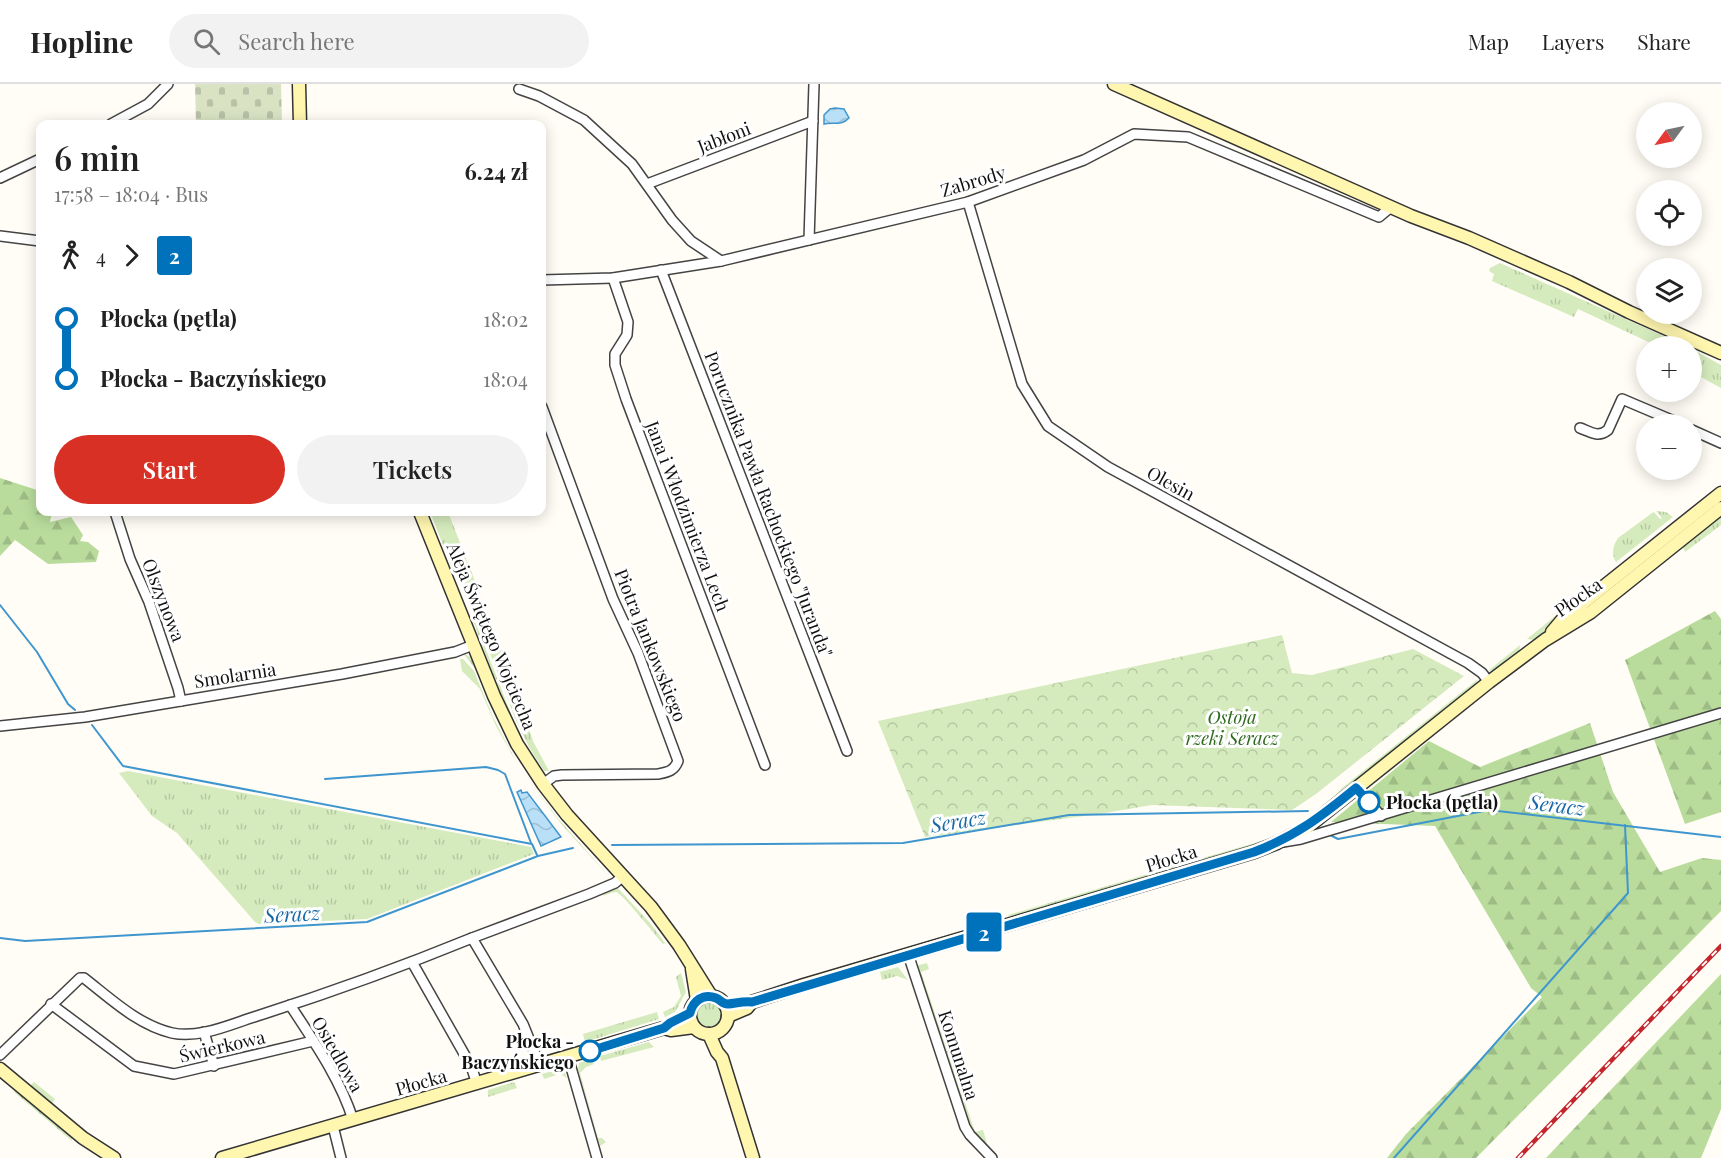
<!DOCTYPE html>
<html lang="en">
<head>
<meta charset="utf-8">
<style>
  body { margin:0; font-family:"Playfair Display",serif; background:#f2f2f2; color:#222; height:100vh; display:flex; flex-direction:column; font-size:22px; white-space:nowrap }
  * { box-sizing:border-box; margin:0 }
  p { font-size:20px; color:#767676 }
  .icon { flex:none; width:33px; height:33px; fill:none; stroke:currentColor; stroke-width:2; stroke-linecap:round; stroke-linejoin:round }
  .map { position:relative; flex:1; overflow:hidden }
  .panel { position:absolute; left:36px; top:36px; width:510px; height:396px; display:flex; flex-direction:column; background:#fff; border-radius:12px; box-shadow:0 3px 15px #0003 }
  .panel>* { flex:none }
  .badge { padding:0 12px; border-radius:4px; font-size:21px; line-height:39px }
  .needle { width:39px; rotate:237deg }
  .buttons { position:absolute; left:1636px; top:18px; display:grid; gap:12px }
  .buttons a { display:grid; place-items:center; width:66px; height:66px; border-radius:50%; background:#fff; box-shadow:0 3px 15px #0003; font-size:30px }
  .map>.badge { position:absolute; translate:-50% -50%; box-shadow:0 0 0 3px #fff }
  .legs { display:flex; align-items:center; gap:9px; height:66px; padding:0 18px; font-size:20px }
  .legs p { margin-inline-start:auto }
  .summary { display:flex; align-items:center; justify-content:space-between; height:102px; padding:0 18px }
  h1 { font-size:33px; font-weight:600; line-height:45px }
  .button { display:flex; gap:12px; margin-top:auto; padding:12px 18px }
  .button a { flex:1; height:69px; border-radius:36px; background:#d93025; color:#fff; font-size:24px; font-weight:600; line-height:69px; text-align:center }
  .button a+a { background:#f2f2f2; color:#222 }
  ul { padding:0 18px; list-style:none }
  li { display:flex; align-items:center; gap:21px; height:60px; font-size:22px }
  li i { display:grid; place-items:center; width:9px; height:100%; margin:0 8px; background:currentColor }
  li i::after { content:''; width:15px; height:15px; margin:-8px; border:4px solid; border-radius:50%; background:#fff }
  li p { margin-inline-start:auto }
  li:first-child i { background:linear-gradient(#0000 50%,currentColor 0) }
  li:last-child i { background:linear-gradient(currentColor 50%,#0000 0) }
  header { display:flex; align-items:center; gap:36px; box-sizing:border-box; height:84px; padding:0 30px; background:#fff; border-bottom:2px solid #e0e0e0 }
  header strong { font-size:28px }
  nav { display:flex; gap:33px; margin-inline-start:auto; font-size:21px }
  .search { width:420px; height:54px; background:#f2f2f2; display:flex; align-items:center; gap:15px; box-sizing:border-box; padding:0 21px; border-radius:33px; color:#767676; font-size:22px }
  .map>svg:first-child { display:block }
  .grass { fill:url(#grass-tufts) }
  .forest { fill:url(#forest-firs) }
  .cemetery { fill:url(#cemetery-stones) }
  .park { fill:url(#park-crowns) }
  .water { fill:url(#water-waves); stroke:#3f96cf; stroke-width:1.5 }
  .lines { fill:none; stroke-linecap:round; stroke-linejoin:round }
  .stream { stroke:#3f96cf; stroke-width:2 }
  .street-casing { stroke:#444; stroke-width:12 }
  .secondary-casing { stroke:#333; stroke-width:15 }
  .street { stroke:#fff; stroke-width:9 }
  .secondary { stroke:#fff6b0; stroke-width:12 }
  .rail-casing { stroke:#c4262e; stroke-width:4.5 }
  .rail { stroke:#fff; stroke-width:2; stroke-dasharray:7; stroke-linecap:butt }
  .line-1-casing { stroke:#fff; stroke-width:14 }
  .line-1 { stroke:#0072bc; stroke-width:9 }
  .stop-1-dot { fill:#fff; stroke:#0072bc; stroke-width:3 }
  .labels { text-anchor:middle; dominant-baseline:central; stroke-width:6; stroke-linejoin:round; paint-order:stroke }
  .street-label { font-size:18px; fill:#111; stroke:#fff }
  .park-label { font-size:18px; font-style:italic; fill:#2f6b1f; stroke:#fff }
  .stop-label { font-size:18px; font-weight:bold; fill:#111; stroke:#fff; text-anchor:start }
  .water-label { font-size:20px; font-style:italic; fill:#1768a6; stroke:#fff }
</style>
</head>
<body>
<header>
<strong>Hopline</strong>
<div class="search"><svg class="icon" aria-label="search" viewBox="0 0 24 24"><circle cx="10" cy="10" r="6"/><path d="M15 15l6 6"/></svg>Search here</div>
<nav><a>Map</a><a>Layers</a><a>Share</a></nav>
</header>
<div class="map">
<svg width="1721" height="1074" viewBox="0 0 1721 1074">
  <defs>
    <pattern id="grass-tufts" width="24" height="20" patternUnits="userSpaceOnUse" patternTransform="scale(1.5)"><rect width="24" height="20" fill="#d5ebbd"/><path d="M3 7l-1-3M5 7V3M7 7l1-3M15 17l-1-3M17 17v-4M19 17l1-3" fill="none" stroke="#b6c8a1"/></pattern>
    <pattern id="forest-firs" width="22" height="20" patternUnits="userSpaceOnUse" patternTransform="scale(1.5)"><rect width="22" height="20" fill="#b9dc9c"/><path d="M5 1l3.5 6h-7zM16 11l3.5 6h-7z" fill="#9ebc85"/></pattern>
    <pattern id="cemetery-stones" width="16" height="16" patternUnits="userSpaceOnUse" patternTransform="scale(1.5)"><rect width="16" height="16" fill="#d9e3c4"/><path d="M2 7V4a2 2 0 0 1 4 0v3zM10 15v-3a2 2 0 0 1 4 0v3z" fill="#b9c2a7"/></pattern>
    <pattern id="park-crowns" width="20" height="18" patternUnits="userSpaceOnUse" patternTransform="scale(1.5)"><rect width="20" height="18" fill="#d5ebbd"/><path d="M2 6a3 3 0 1 1 6 0M12 15a3 3 0 1 1 6 0" fill="none" stroke="#b6c8a1"/></pattern>
    <pattern id="water-waves" width="16" height="10" patternUnits="userSpaceOnUse" patternTransform="scale(1.5)"><rect width="16" height="10" fill="#b9e0f7"/><path d="M0 5q4-4 8 0t8 0" fill="none" stroke="#9ebfd3"/></pattern>
  </defs>
  <rect width="100%" height="100%" fill="#fffdf5"/>
  <g class="grass">
    <path d="M 1500,179 L 1686,262 L 1657,262 L 1578,225 L 1574,233 L 1492,197 L 1494,190 L 1489,187 L 1490,184 Z"/>
    <path d="M 1692,265 L 1721,281 L 1721,304 L 1692,288 Z"/>
    <path d="M 1656,427 L 1666,428 L 1673,433 L 1616,478 C 1611,471 1613,461 1618,454 L 1652,429 L 1654,428 L 1660,435 L 1662,434 Z"/>
    <path d="M 430,428 L 448,428 L 501,564 L 533,657 L 549,687 L 544,687 L 529,663 L 515,634 L 470,518 L 451,481 Z"/>
    <path d="M 1721,432 L 1721,441 L 1685,468 L 1683,463 L 1685,461 Z"/>
    <path d="M 1602,494 L 1562,534 L 1534,556 L 1527,555 Z"/>
    <path d="M 474,539 L 476,539 L 480,550 L 523,661 L 508,630 Z"/>
    <path d="M 1520,561 L 1519,568 L 1497,585 L 1488,587 Z"/>
    <path d="M 463,569 L 473,574 L 521,679 L 496,634 L 476,586 Z"/>
    <path d="M 460,575 L 463,575 L 474,587 L 493,633 L 518,681 L 496,642 L 480,605 L 462,587 Z"/>
    <path d="M 1478,595 L 1474,603 L 1323,724 C 1282,756 1253,764 1204,778 L 1203,774 L 1282,751 L 1310,734 L 1326,721 L 1342,704 Z"/>
    <path d="M 128,687 L 531,763 L 534,770 L 367,835 L 259,840 L 255,838 L 177,749 L 152,732 L 119,689 Z"/>
    <path d="M 522,687 L 556,732 L 611,795 L 562,741 Z"/>
    <path d="M 1175,782 L 1173,786 L 1013,834 L 1008,831 Z"/>
    <path d="M 617,803 L 650,839 L 665,859 L 663,860 C 657,853 621,808 616,808 C 612,808 606,811 602,812 L 605,809 Z"/>
    <path d="M 927,879 L 929,885 L 921,888 L 975,1048 L 983,1046 L 987,1059 L 983,1059 L 969,1044 L 915,882 Z"/>
    <path d="M 898,883 L 908,896 L 897,892 L 882,896 L 880,888 Z"/>
    <path d="M 681,889 L 686,908 L 675,928 L 665,933 L 663,928 L 674,923 L 681,912 L 676,893 Z"/>
    <circle cx="709" cy="931" r="12"/>
    <path d="M 657,928 L 659,935 L 585,958 L 583,950 Z"/>
    <path d="M 649,958 L 654,963 L 601,977 L 600,972 Z"/>
    <path d="M 589,976 L 594,980 L 586,983 L 580,989 L 598,1054 L 602,1054 L 606,1058 L 600,1062 L 578,985 L 579,979 Z"/>
    <path d="M 563,984 L 568,997 L 567,994 L 560,990 L 544,995 L 542,990 Z"/>
    <path d="M 34,998 L 55,1015 L 52,1020 L 30,1002 Z"/>
    <path d="M 514,998 L 517,1004 L 488,1013 L 488,1006 Z"/>
    <path d="M 17,1005 L 71,1051 L 72,1057 L 14,1008 Z"/>
  </g>
  <g class="forest">
    <path d="M 0,394 L 40,407 L 40,428 L 52,428 L 50,438 L 71,433 L 83,451 L 80,457 L 88,458 L 99,467 L 96,478 L 48,480 L 15,456 L 0,472 Z"/>
    <path d="M 1715,527 L 1721,535 L 1721,728 L 1685,740 L 1625,576 Z"/>
    <path d="M 1590,639 L 1613,708 L 1660,788 L 1702,774 L 1721,776 L 1721,827 L 1476,1074 L 1387,1074 L 1406,1050 L 1542,913 L 1531,904 L 1435,742 L 1331,738 L 1429,657 L 1480,683 Z"/>
    <path d="M 1721,890 L 1721,1025 L 1701,1074 L 1546,1074 Z"/>
  </g>
  <path class="cemetery" d="M 195,0 L 281,0 L 282,39 L 196,40 Z"/>
  <path class="park" d="M 1282,551 L 1292,589 L 1312,591 L 1413,565 L 1464,592 L 1316,710 L 1292,726 L 1152,721 L 1099,730 L 925,753 L 878,637 Z"/>
  <g class="water">
    <path d="M 835,24 L 844,25 L 849,34 C 842,42 832,38 824,40 L 824,31 L 830,25 Z"/>
    <path d="M 521,706 L 522,709 L 527,708 L 561,753 L 541,762 L 517,708 Z"/>
  </g>
  <g class="lines">
    <g class="stream">
      <path d="M 0,521 L 37,568 L 68,620 L 75,626"/>
      <path d="M 92,641 L 123,682 L 532,760 L 537,771"/>
      <path d="M 325,695 L 486,683 L 498,686 L 505,690 L 531,759"/>
      <path d="M 1330,751 L 1338,755 L 1489,726 L 1721,753"/>
      <path d="M 612,761 L 903,759 L 1069,731 L 1308,727"/>
      <path d="M 0,854 L 25,857 L 367,838 L 538,772 L 573,764"/>
      <path d="M 1394,1074 L 1628,809 L 1625,741"/>
    </g>
    <g class="street-casing">
      <g id="street">
        <path d="M 519,5 L 539,12 L 584,36 L 632,80 L 672,136 L 691,157 L 721,177"/>
        <path d="M 111,40 L 148,20 L 168,0"/>
        <path d="M 0,94 L 40,75"/>
        <path d="M 647,100 L 813,37"/>
        <path d="M 968,118 L 1022,300 L 1048,342 L 1108,383 L 1468,579 L 1482,589 L 1489,598"/>
        <path d="M 0,152 L 40,157"/>
        <path d="M 809,156 L 814,0"/>
        <path d="M 661,186 L 847,667"/>
        <path d="M 613,194 L 628,238 L 627,251 L 615,270 L 615,281 L 626,315 L 765,681"/>
        <path d="M 542,196 L 613,194 L 721,177 L 968,118 L 1084,76 L 1134,50 L 1188,53 L 1379,133 L 1391,123"/>
        <path d="M 542,323 L 613,515 L 638,569 L 678,677 C 674,687 668,688 658,690 L 562,691 L 554,692 L 543,700"/>
        <path d="M 1580,344 C 1591,348 1598,354 1608,346 L 1622,315 L 1681,340"/>
        <path d="M 1692,346 L 1721,359"/>
        <path d="M 115,428 L 130,475 L 149,518 L 178,604 L 181,617"/>
        <path d="M 0,642 L 85,633 L 342,590 L 455,568 L 473,561"/>
        <path d="M 1356,704 L 1381,732"/>
        <path d="M 1283,758 L 1301,755 L 1721,629"/>
        <path d="M 908,870 L 965,1043 L 970,1051 L 992,1074"/>
        <path d="M 412,878 L 471,982 L 477,1000"/>
        <path d="M 51,920 L 134,982 L 174,990 L 313,957"/>
        <path d="M 290,921 C 313,956 341,996 353,1036"/>
        <path d="M 204,948 L 214,982"/>
        <path d="M 0,971 L 80,894 L 84,894 C 111,915 138,941 172,949 C 200,955 231,940 257,932 C 329,909 401,883 472,854"/>
        <path d="M 568,973 L 597,1074"/>
        <path d="M 540,982 L 523,940 L 472,854 L 589,810 L 615,799 L 623,792"/>
        <path d="M 333,1042 L 341,1074"/>
      </g>
    </g>
    <g class="secondary-casing">
      <g id="secondary">
        <path d="M 299,0 L 300,40"/>
        <path d="M 1114,0 L 1411,132 L 1469,154 L 1569,198 L 1629,228 L 1721,269"/>
        <path d="M 420,428 L 494,612 L 517,660 L 543,700 L 567,731 L 651,823 L 679,861 L 711,912"/>
        <path d="M 1552,548 L 1563,535 L 1721,409"/>
        <path d="M 692,885 L 697,916"/>
        <circle cx="709" cy="931" r="19"/>
        <path d="M 728,932 L 747,924 L 752,918 L 804,901 L 1254,768 L 1277,759 L 1309,742 L 1489,598 L 1545,556 L 1591,528 L 1721,424"/>
        <path d="M 709,950 L 717,968 L 722,974 L 753,1074"/>
        <path d="M 0,985 L 83,1054 L 114,1074"/>
        <path d="M 222,1074 L 664,944 L 671,946 L 694,943"/>
      </g>
    </g>
    <use href="#street" class="street"/>
    <use href="#secondary" class="secondary"/>
    <g class="rail-casing">
      <path id="rail" d="M 1518,1074 L 1721,862"/>
    </g>
    <use href="#rail" class="rail"/>
  </g>
  <g class="lines">
    <g class="line-1-casing">
      <path id="line-1" d="M 590,967 L 664,944 L 670,939 L 690,929 C 693,917 703,909 716,914 C 721,916 722,920 728,920 C 737,919 744,917 752,918 L 1254,768 C 1296,752 1322,732 1356,704 L 1369,718"/>
    </g>
    <use href="#line-1" class="line-1"/>
  </g>
  <g class="stop-1-dot">
    <circle cx="1369" cy="718" r="10"/>
    <circle cx="590" cy="967" r="10"/>
  </g>
  <g class="labels">
    <g class="street-label">
      <text transform="translate(724 53) rotate(-21)">Jabłoni</text>
      <text transform="translate(973 97) rotate(-17)">Zabrody</text>
      <text transform="translate(1171 399) rotate(29)">Olesin</text>
      <text transform="translate(769 420) rotate(69)">Porucznika Pawła Rachockiego "Juranda"</text>
      <text transform="translate(688 432) rotate(69)">Jana i Włodzimierza Lech</text>
      <text transform="translate(1578 513) rotate(-35)">Płocka</text>
      <text transform="translate(164 516) rotate(69)">Olszynowa</text>
      <text transform="translate(492 552) rotate(67)">Aleja Świętego Wojciecha</text>
      <text transform="translate(651 561) rotate(68)">Piotra Jankowskiego</text>
      <text transform="translate(235 591) rotate(-9)">Smolarnia</text>
      <text transform="translate(1171 774) rotate(-17)">Płocka</text>
      <text transform="translate(222 962) rotate(-13)">Świerkowa</text>
      <text transform="translate(338 970) rotate(60)">Osiedlowa</text>
      <text transform="translate(959 971) rotate(72)">Komunalna</text>
      <text transform="translate(421 998) rotate(-16)">Płocka</text>
    </g>
    <g class="park-label">
      <text x="1232" y="633">Ostoja<tspan x="1232" dy="21">rzeki Seracz</tspan></text>
    </g>
    <g class="stop-label">
      <text x="1386" y="718">Płocka (pętla)</text>
      <text x="574" y="957" text-anchor="end">Płocka -<tspan x="574" dy="21">Baczyńskiego</tspan></text>
    </g>
    <g class="water-label">
      <text transform="translate(1557 720) rotate(7)">Seracz</text>
      <text transform="translate(958 736) rotate(-9)">Seracz</text>
      <text transform="translate(292 829) rotate(-3)">Seracz</text>
    </g>
  </g>
</svg>
<div class="buttons">
<a><svg class="needle" viewBox="-14 -14 28 28"><path d="M0-13l5 13h-10z" fill="#e53935"/><path d="M0 13l5-13h-10z" fill="#767676"/></svg></a>
<a><svg class="icon" aria-label="locate" viewBox="0 0 24 24"><circle cx="12" cy="12" r="6"/><path d="M12 2v4M12 18v4M2 12h4M18 12h4"/></svg></a>
<a><svg class="icon" aria-label="layers" viewBox="0 0 24 24"><path d="M12 4l9 5-9 5-9-5zM3 14l9 5 9-5"/></svg></a>
<a>+</a>
<a>−</a>
</div>
<b class="badge" style="left:984px;top:848px;background:#0072bc;color:#fff">2</b>
<section class="panel">
<div class="summary"><div><h1>6 min</h1><p>17:58 – 18:04 · Bus</p></div><b>6.24 zł</b></div>
<div class="legs"><svg class="icon" aria-label="walk" viewBox="0 0 24 24"><circle cx="13" cy="4" r="2"/><path d="M13 8l-2 6 4 7M11 14l-3 7M7 12l3-4h3l4 4"/></svg>4<svg class="icon" aria-label="forward" viewBox="0 0 24 24"><path d="M9 5l7 7-7 7"/></svg><b class="badge" style="background:#0072bc;color:#fff">2</b></div>
<ul>
<li><i style="color:#0072bc"></i><b>Płocka (pętla)</b><p>18:02</p></li>
<li><i style="color:#0072bc"></i><b>Płocka - Baczyńskiego</b><p>18:04</p></li>
</ul>
<div class="button"><a>Start</a><a>Tickets</a></div>
</section>
</div>
</body>
</html>
